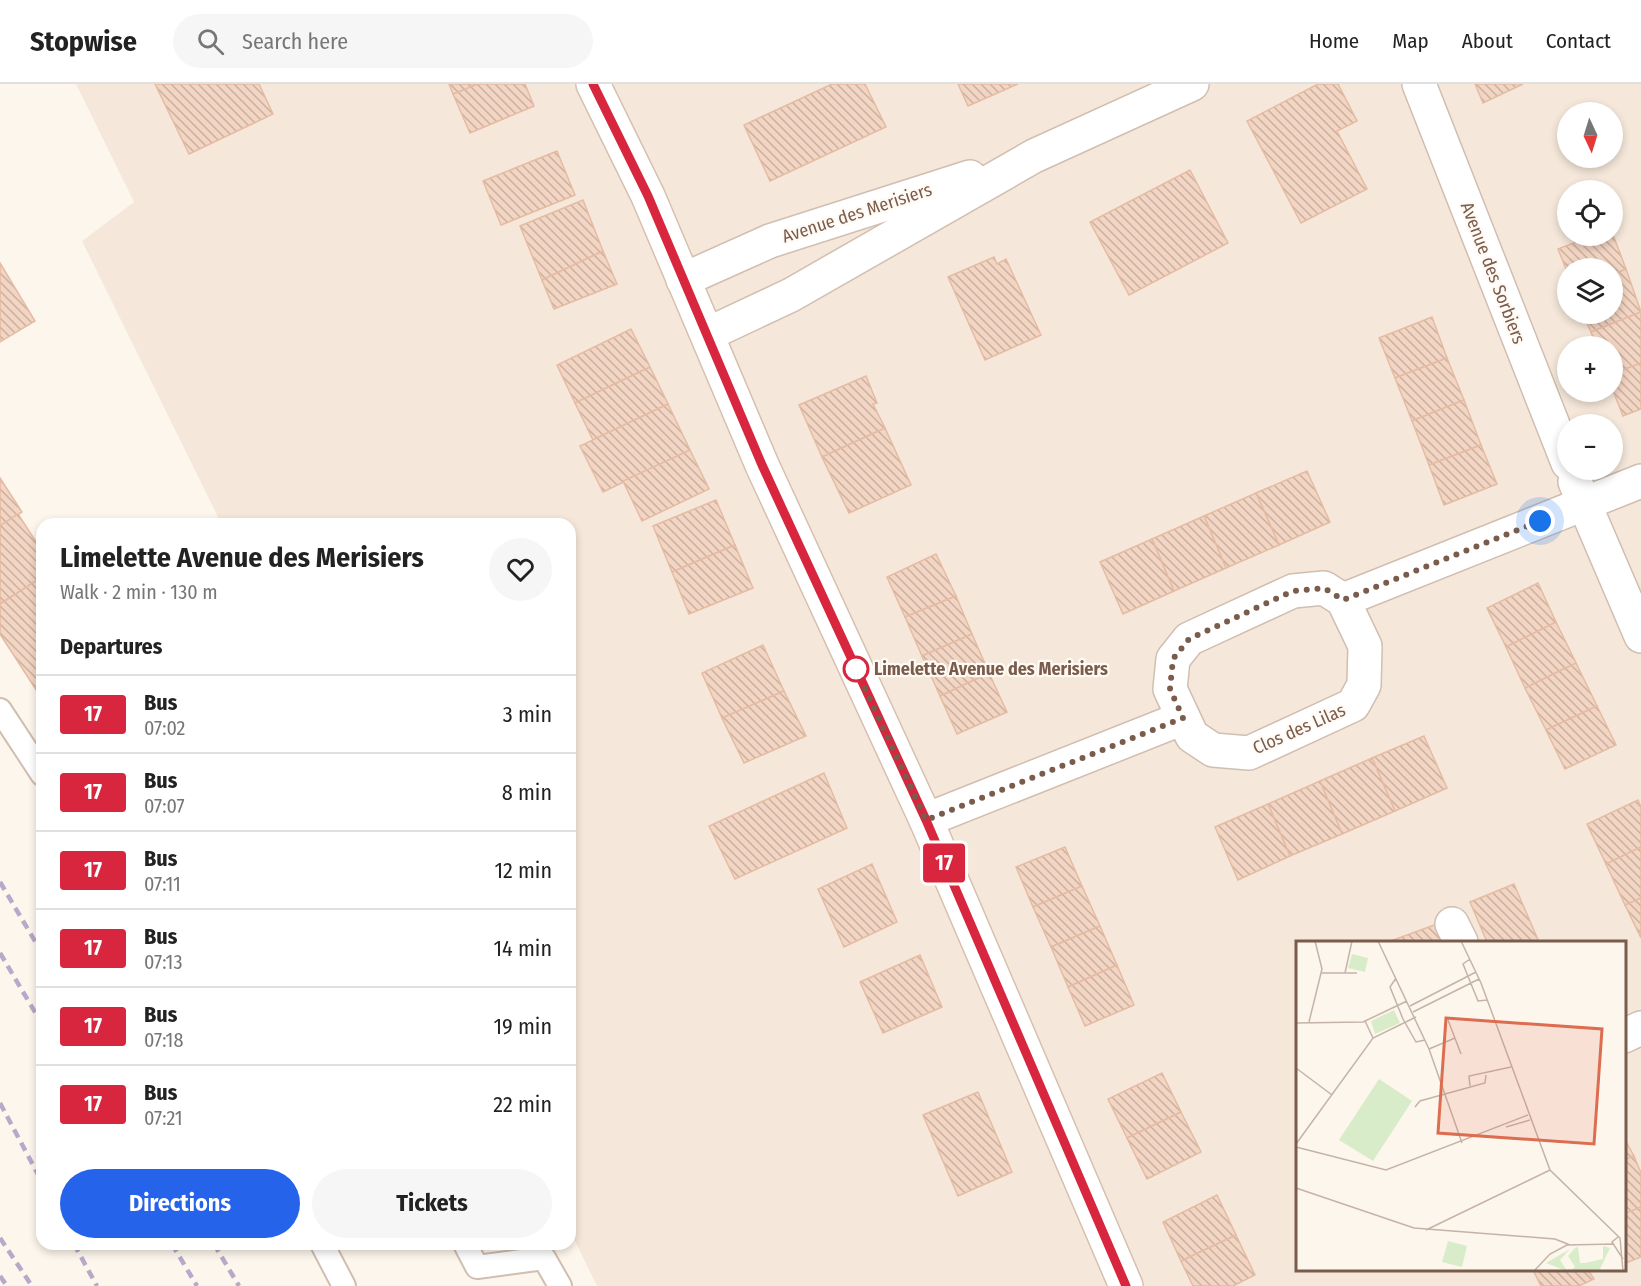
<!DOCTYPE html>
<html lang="en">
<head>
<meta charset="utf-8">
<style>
  body { margin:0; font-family:"Fira Sans Condensed",sans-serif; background:#f6f6f6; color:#222; height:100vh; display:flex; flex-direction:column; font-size:22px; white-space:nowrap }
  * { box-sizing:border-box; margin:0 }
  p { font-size:20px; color:#767676 }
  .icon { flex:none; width:33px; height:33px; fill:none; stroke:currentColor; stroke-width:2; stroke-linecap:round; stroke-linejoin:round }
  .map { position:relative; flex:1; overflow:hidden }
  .sheet { position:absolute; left:36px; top:434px; width:540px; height:732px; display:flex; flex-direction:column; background:#fff; border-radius:18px; box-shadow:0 3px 9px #0003 }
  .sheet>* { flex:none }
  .badge { padding:0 12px; border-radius:4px; font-size:21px; line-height:39px }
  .needle { width:39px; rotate:176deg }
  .tools { position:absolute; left:1557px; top:18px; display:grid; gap:12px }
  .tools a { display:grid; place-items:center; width:66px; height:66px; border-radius:50%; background:#fff; box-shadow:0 3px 9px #0003; font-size:30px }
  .you { position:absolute; width:30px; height:30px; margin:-15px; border:4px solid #fff; border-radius:50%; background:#1a73e8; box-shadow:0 0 0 9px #1a73e833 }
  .map>.badge { position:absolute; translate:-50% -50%; box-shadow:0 0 0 3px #fff }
  h2 { padding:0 24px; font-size:22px; line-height:54px }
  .round { display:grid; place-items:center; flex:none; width:63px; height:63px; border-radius:32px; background:#f6f6f6 }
  .overview { display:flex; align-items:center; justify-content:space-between; height:102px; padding:0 24px }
  h1 { font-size:28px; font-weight:700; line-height:45px }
  .button { display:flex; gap:12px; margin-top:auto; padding:12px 24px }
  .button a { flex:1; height:69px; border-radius:36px; background:#2563eb; color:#fff; font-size:24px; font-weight:700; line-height:69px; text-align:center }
  .button a+a { background:#f6f6f6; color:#222 }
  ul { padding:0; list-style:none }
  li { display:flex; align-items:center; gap:18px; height:78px; padding:0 24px; border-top:2px solid #e0e0e0 }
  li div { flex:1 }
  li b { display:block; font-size:22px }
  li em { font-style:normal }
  li .badge { min-width:66px; font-weight:700; text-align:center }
  header { display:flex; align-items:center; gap:36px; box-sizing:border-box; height:84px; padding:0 30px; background:#fff; border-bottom:2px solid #e0e0e0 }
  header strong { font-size:28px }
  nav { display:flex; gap:33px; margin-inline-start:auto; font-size:21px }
  .search { width:420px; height:54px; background:#f6f6f6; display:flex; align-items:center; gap:15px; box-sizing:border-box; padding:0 21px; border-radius:33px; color:#767676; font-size:22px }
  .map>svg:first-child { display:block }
  .residential { fill:#f5e8da; fill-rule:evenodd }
  .building { fill:url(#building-back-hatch); stroke:#e6bba3; stroke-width:1.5 }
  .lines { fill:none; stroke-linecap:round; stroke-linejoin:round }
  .lane-casing { stroke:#d1beb0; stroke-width:26 }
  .street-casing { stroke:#d1beb0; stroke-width:36 }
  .secondary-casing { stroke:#d6c0b0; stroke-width:36 }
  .lane { stroke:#fff; stroke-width:22 }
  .street { stroke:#fff; stroke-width:33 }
  .secondary { stroke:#fff; stroke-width:33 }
  .rail { stroke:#b9a8c9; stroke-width:4.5; stroke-dasharray:9 6; stroke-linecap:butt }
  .line-casing { stroke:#fff; stroke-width:14 }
  .line { stroke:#d7263d; stroke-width:9 }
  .walk { stroke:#7a5c4d; stroke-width:6; stroke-dasharray:0 10.8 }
  .stop-dot { fill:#fff; stroke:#d7263d; stroke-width:3 }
  .labels { text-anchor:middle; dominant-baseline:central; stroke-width:4.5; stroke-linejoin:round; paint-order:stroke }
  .street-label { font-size:18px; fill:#7a5c4d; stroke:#fffaf3 }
  .stop-label { font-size:18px; font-weight:bold; fill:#7a5c4d; stroke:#fffaf3; text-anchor:start }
  .inset-road { fill:none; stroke:#c5b3a7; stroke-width:1.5 }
  .view { fill:#dc6d51; fill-opacity:0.15; stroke:#dc6d51; stroke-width:3 }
  .inset-edge { fill:none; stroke:#7a5c4d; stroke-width:3 }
</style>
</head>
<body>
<header>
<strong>Stopwise</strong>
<div class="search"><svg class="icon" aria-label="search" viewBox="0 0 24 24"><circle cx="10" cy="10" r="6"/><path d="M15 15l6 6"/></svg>Search here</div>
<nav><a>Home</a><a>Map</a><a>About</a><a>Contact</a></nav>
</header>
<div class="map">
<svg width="1641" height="1202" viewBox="0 0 1641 1202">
  <defs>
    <pattern id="building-back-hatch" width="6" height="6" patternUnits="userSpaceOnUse" patternTransform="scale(1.5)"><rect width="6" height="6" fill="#f3d5c3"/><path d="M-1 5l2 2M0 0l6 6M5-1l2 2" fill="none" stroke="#cab0a1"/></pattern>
  </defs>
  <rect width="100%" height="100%" fill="#fdf6ec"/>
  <path class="residential" d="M 76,0 L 1641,0 L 1641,1202 L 597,1202 L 570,1147 L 570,440 L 221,439 L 82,157 L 134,118 ZM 1568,28 L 1612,28 L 1612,74 L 1568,74 ZM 1568,106 L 1612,106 L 1612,152 L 1568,152 ZM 1568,184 L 1612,184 L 1612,230 L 1568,230 ZM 1568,262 L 1612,262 L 1612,308 L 1568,308 ZM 1568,340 L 1612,340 L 1612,386 L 1568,386 ZM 1298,858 L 1624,858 L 1624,1186 L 1298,1186 Z"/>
  <g class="building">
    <path d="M 155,0 L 259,0 L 273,30 L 189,70 Z"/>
    <path d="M 449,0 L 478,0 L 453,10 Z"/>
    <path d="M 478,0 L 525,0 L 534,22 L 470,49 L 453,10 Z"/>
    <path d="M 832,0 L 865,0 L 886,43 L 770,97 L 744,41 Z"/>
    <path d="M 958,0 L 1018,0 L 968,22 Z"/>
    <path d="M 1318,0 L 1338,0 L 1357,37 L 1337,47 L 1367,105 L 1301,139 L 1247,37 Z"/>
    <path d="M 1475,0 L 1523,0 L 1483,19 Z"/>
    <path d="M 557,67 L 575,111 L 501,141 L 483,97 Z"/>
    <path d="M 1190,86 L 1228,159 L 1129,211 L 1090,138 Z"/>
    <path d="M 583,116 L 603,167 L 542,196 L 520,142 Z"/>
    <path d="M 1612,148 L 1626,185 L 1612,191 L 1612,184 L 1568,184 L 1568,190 L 1558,165 L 1592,152 L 1612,152 Z"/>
    <path d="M 603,167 L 617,200 L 554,225 L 542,196 Z"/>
    <path d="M 994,173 L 997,180 L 1006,175 L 1041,251 L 985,276 L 948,193 Z"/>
    <path d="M 0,179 L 35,237 L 0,258 Z"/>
    <path d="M 1626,185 L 1641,228 L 1591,248 L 1583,230 L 1612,230 L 1612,191 Z"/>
    <path d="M 1641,228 L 1641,279 L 1612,290 L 1612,262 L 1596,262 L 1591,248 Z"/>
    <path d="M 1432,233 L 1447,274 L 1395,294 L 1379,254 Z"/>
    <path d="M 631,245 L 650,283 L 575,319 L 557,281 Z"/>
    <path d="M 1447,274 L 1464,316 L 1412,337 L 1395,294 Z"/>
    <path d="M 1641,279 L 1641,325 L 1623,332 L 1612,304 L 1612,290 Z"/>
    <path d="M 650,283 L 668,320 L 593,356 L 575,319 Z"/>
    <path d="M 866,292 L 877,319 L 873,320 L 885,344 L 822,373 L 799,321 Z"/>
    <path d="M 1464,316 L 1481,361 L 1429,381 L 1412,337 Z"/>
    <path d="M 668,320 L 690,366 L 603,408 L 580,362 Z"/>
    <path d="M 885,344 L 911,401 L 849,429 L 822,373 Z"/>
    <path d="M 1481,361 L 1497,400 L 1444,421 L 1429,381 Z"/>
    <path d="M 690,366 L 709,405 L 642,437 L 623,397 Z"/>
    <path d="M 1307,387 L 1330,438 L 1279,461 L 1256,409 Z"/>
    <path d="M 0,394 L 22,428 L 0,442 Z"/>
    <path d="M 1256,409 L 1279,461 L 1226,484 L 1204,432 Z"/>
    <path d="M 716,416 L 735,461 L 672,488 L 653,442 Z"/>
    <path d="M 18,430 L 42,467 L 42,493 L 0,520 L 0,442 Z"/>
    <path d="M 1204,432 L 1226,484 L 1174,507 L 1152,455 Z"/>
    <path d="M 1152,455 L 1174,507 L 1123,530 L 1100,478 Z"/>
    <path d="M 735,461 L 753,504 L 689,530 L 672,488 Z"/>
    <path d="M 936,470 L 956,512 L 905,533 L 887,493 Z"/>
    <path d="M 42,493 L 42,615 L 0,550 L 0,520 Z"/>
    <path d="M 1538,499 L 1556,538 L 1506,563 L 1487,524 Z"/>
    <path d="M 956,512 L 972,550 L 922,572 L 905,533 Z"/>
    <path d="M 1556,538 L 1576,579 L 1525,604 L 1506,563 Z"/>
    <path d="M 972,550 L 989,589 L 940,612 L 922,572 Z"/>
    <path d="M 763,561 L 784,607 L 722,634 L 702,589 Z"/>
    <path d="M 1576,579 L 1597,622 L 1546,646 L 1525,604 Z"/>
    <path d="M 989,589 L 1007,628 L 957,650 L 940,612 Z"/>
    <path d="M 784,607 L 806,652 L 744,679 L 722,634 Z"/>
    <path d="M 1597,622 L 1616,661 L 1565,685 L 1546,646 Z"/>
    <path d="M 1424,652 L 1447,704 L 1395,727 L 1372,674 Z"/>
    <path d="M 1372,674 L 1395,727 L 1342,750 L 1320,697 Z"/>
    <path d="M 824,689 L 847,744 L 735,795 L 709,742 Z"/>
    <path d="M 1320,697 L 1342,750 L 1290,772 L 1268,720 Z"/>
    <path d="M 1638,716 L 1641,723 L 1641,763 L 1606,780 L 1587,740 Z"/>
    <path d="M 1268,720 L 1290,772 L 1238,796 L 1215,743 Z"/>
    <path d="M 1065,763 L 1082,802 L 1033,823 L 1016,783 Z"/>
    <path d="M 1641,763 L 1641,814 L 1625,821 L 1606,780 Z"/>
    <path d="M 872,780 L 897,838 L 844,863 L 818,805 Z"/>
    <path d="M 1514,800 L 1539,858 L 1487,858 L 1470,818 Z"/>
    <path d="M 1082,802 L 1100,842 L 1051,863 L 1033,823 Z"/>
    <path d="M 1641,814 L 1641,854 L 1625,821 Z"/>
    <path d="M 1437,840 L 1444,858 L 1388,858 Z"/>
    <path d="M 1100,842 L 1117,881 L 1068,903 L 1051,863 Z"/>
    <path d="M 920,871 L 942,923 L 883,949 L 860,898 Z"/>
    <path d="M 1117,881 L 1134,921 L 1085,942 L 1068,903 Z"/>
    <path d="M 1162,989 L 1181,1028 L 1127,1054 L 1108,1015 Z"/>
    <path d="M 978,1008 L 1012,1088 L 958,1112 L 923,1031 Z"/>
    <path d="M 1181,1028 L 1201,1068 L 1147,1095 L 1127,1054 Z"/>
    <path d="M 1624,1054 L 1634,1072 L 1624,1076 Z"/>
    <path d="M 1634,1072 L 1641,1089 L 1641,1123 L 1624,1130 L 1624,1076 Z"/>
    <path d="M 1217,1111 L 1236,1151 L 1181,1177 L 1163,1138 Z"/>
    <path d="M 1641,1123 L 1641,1173 L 1626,1179 L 1624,1130 Z"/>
    <path d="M 1236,1151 L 1255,1191 L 1233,1202 L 1193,1202 L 1181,1177 Z"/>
    <path d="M 1533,1186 L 1588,1186 L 1594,1195 L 1579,1202 L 1541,1202 Z"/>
  </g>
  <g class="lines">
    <g class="lane-casing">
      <g id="lane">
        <path d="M 0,626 L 42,690"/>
        <path d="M 322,1160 L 344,1202"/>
        <path d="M 465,1160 L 477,1183 L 544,1174 L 560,1202"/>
      </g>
    </g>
    <g class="street-casing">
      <g id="street">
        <path d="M 1419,0 L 1568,379"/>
        <path d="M 683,196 L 770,157 L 970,93"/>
        <path d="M 708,250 L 791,211 L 1034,72 L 1192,0"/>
        <path d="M 1575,398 L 1641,552"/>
        <path d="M 1324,504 L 1343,516 L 1365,562 L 1364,601 L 1353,621 L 1249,669 L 1213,666 L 1192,652 L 1170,605 L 1173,575 L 1189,555 L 1293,507 Z"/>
        <path d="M 1343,516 L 1641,397"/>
        <path d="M 926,736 L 1183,634"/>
        <path d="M 1452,840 L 1461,858"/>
        <path d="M 1624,952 L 1641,944"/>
      </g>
    </g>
    <g class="secondary-casing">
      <path id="secondary" d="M 593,0 L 648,112 L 762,381 L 926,736 L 1126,1202"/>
    </g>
    <use href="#lane" class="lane"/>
    <use href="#street" class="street"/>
    <use href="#secondary" class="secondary"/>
    <g class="rail">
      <path d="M 0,798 L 42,869"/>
      <path d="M 0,869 L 42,940"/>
      <path d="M 0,1019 L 42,1098"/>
      <path d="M 0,1154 L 32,1202"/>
      <path d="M 74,1160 L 97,1202"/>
      <path d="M 172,1160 L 197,1202"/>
      <path d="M 214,1160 L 239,1202"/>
      <path d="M 0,1192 L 7,1202"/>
    </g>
  </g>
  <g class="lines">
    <g class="line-casing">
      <path id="line" d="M 593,0 L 648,112 L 762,381 L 926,736 L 1126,1202"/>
    </g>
    <use href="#line" class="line"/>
    <path class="walk" d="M 856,585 L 926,736 L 1183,634 L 1170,605 L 1173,575 L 1189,555 L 1293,507 L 1324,504 L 1343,516 L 1540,437"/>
  </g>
  <circle class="stop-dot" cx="856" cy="585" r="12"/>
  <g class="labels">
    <g class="street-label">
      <text transform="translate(857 129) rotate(-18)">Avenue des Merisiers</text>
      <text transform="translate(1493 189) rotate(69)">Avenue des Sorbiers</text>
      <text transform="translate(1299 645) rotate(-24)">Clos des Lilas</text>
    </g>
    <g class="stop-label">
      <text x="874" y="585">Limelette Avenue des Merisiers</text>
    </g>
  </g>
  <g transform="translate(1296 857)">
    <rect width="330" height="330" fill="#fdf6ec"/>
    <path d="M 98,69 L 104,82 L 79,93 L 75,80 Z" fill="#d8ecc9"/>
    <path d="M 56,13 L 72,17 L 69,31 L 52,27 ZM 307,305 L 314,307 L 303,330 L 274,330 L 279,326 L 272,315 L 279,307 L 282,306 L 284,322 L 289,322 L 307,318 ZM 274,308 L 264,319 L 271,330 L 250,322 Z" fill="#d8ecc9"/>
    <path d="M 83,138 L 116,160 L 77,220 L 43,199 ZM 152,300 L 171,305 L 166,326 L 146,321 Z" fill="#d8ecc9"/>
    <path class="inset-road" d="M 82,0 L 133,108 L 166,202M 165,0 L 185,42 L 254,229 L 324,297 L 327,330M 174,18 L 167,23 L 182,60 L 191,59M 25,32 L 61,32M 49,32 L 56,0M 100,37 L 94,46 L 107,78 L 120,101 L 129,99M 114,65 L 180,31M 117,71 L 183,38M 152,79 L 165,113M 69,80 L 77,97M 13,81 L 26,28 L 19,0M 0,82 L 67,81 L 111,60M 133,108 L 159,97M 0,127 L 36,154M 174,145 L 173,135 L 215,126M 119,166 L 124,160 L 189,142 L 190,134M 210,186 L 234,179M 0,203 L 77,97 L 120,76M 0,206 L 90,229 L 232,174M 0,247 L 118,287 L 259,298 L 274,304M 130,289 L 254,229M 322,296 L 316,301 L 327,318M 238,330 L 254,313 L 271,304 L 318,303"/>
    <path class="view" d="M 150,77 L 306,88 L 298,203 L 142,192 Z"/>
    <rect width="330" height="330" class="inset-edge"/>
  </g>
</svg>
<div class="tools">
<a><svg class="needle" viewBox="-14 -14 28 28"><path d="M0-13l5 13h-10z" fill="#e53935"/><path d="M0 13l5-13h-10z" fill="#767676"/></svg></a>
<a><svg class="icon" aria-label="locate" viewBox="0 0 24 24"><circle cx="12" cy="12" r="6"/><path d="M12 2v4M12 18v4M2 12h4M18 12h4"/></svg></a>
<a><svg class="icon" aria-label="layers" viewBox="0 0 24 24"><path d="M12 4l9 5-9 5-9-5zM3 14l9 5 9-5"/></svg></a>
<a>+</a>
<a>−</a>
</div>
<div class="you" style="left:1540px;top:437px"></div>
<b class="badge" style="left:944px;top:779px;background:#d7263d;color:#fff">17</b>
<section class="sheet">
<div class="overview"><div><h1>Limelette Avenue des Merisiers</h1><p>Walk · 2 min · 130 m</p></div><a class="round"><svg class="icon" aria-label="heart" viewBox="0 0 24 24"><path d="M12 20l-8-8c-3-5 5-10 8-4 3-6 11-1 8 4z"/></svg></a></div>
<h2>Departures</h2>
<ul>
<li><span class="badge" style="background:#d7263d;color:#fff">17</span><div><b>Bus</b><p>07:02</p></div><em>3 min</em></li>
<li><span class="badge" style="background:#d7263d;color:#fff">17</span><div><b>Bus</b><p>07:07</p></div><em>8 min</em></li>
<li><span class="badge" style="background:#d7263d;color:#fff">17</span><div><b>Bus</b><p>07:11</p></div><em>12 min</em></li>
<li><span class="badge" style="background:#d7263d;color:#fff">17</span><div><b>Bus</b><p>07:13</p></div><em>14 min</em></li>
<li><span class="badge" style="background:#d7263d;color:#fff">17</span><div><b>Bus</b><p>07:18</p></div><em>19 min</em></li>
<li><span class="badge" style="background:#d7263d;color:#fff">17</span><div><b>Bus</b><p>07:21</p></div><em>22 min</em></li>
</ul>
<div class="button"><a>Directions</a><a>Tickets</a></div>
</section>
</div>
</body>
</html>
